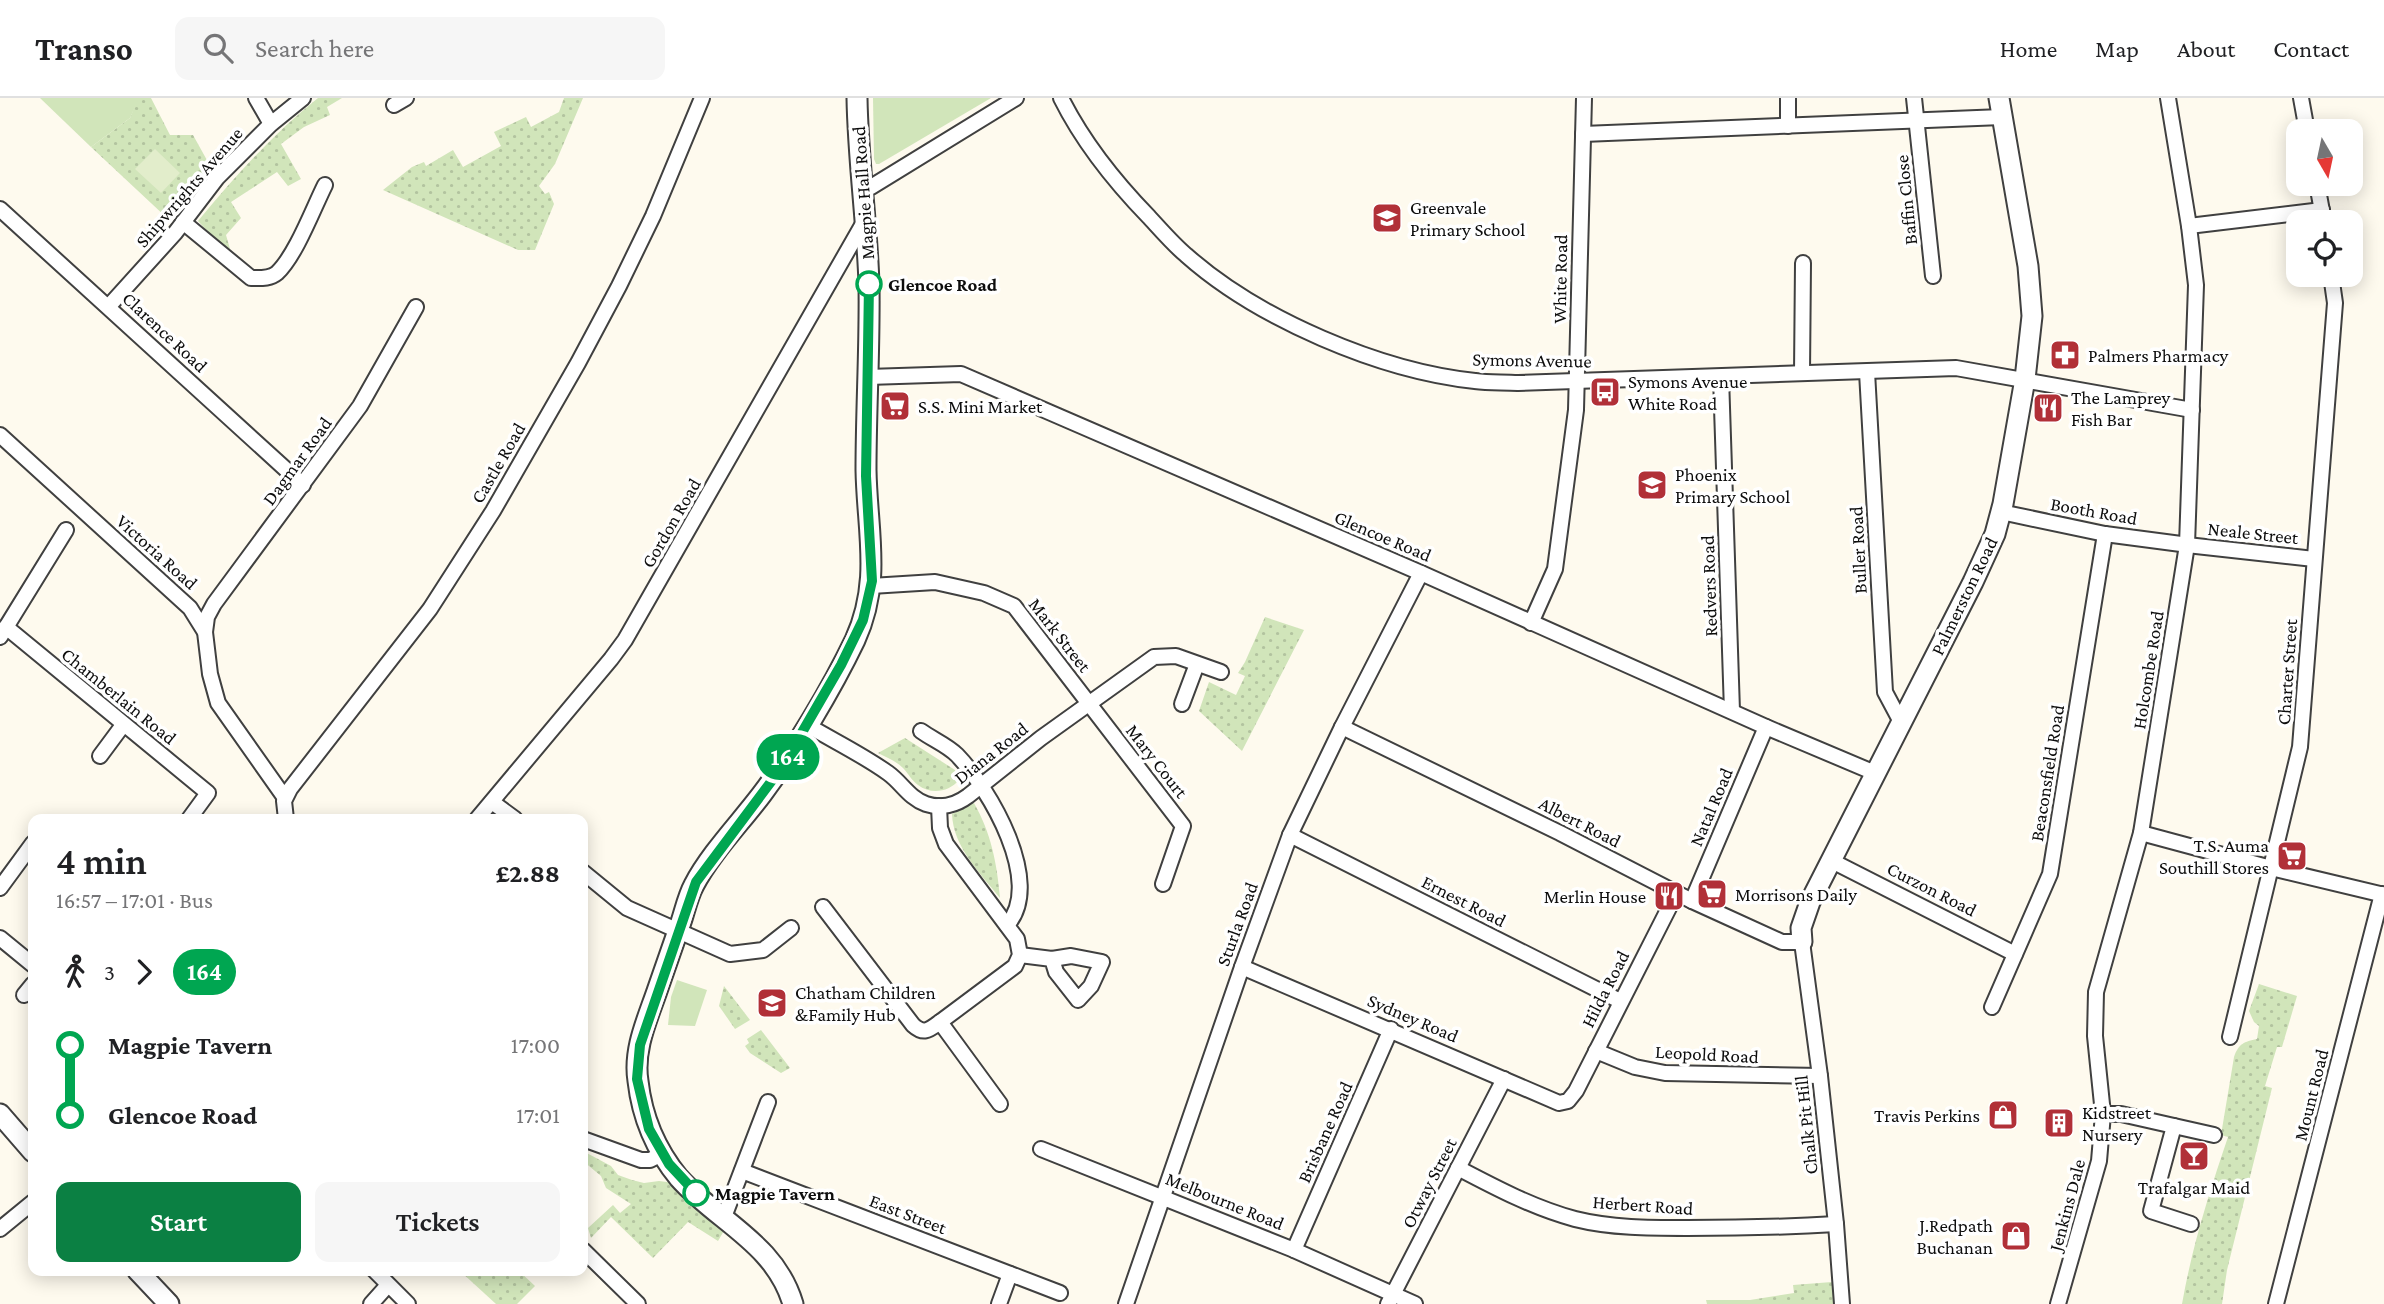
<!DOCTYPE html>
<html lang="en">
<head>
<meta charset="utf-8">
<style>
  body { margin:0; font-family:"Crimson Pro",serif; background:#f6f6f6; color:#202124; height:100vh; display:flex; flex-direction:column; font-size:26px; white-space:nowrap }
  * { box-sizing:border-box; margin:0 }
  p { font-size:23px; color:#757577 }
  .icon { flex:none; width:38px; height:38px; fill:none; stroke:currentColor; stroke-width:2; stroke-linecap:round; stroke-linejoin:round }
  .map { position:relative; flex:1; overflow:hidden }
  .drawer { position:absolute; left:28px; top:716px; width:560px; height:462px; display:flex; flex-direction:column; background:#fff; border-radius:14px; box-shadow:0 4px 18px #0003 }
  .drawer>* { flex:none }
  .badge { padding:0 14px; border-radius:23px; font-size:24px; line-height:46px }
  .needle { width:46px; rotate:171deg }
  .controls { position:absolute; left:2286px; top:21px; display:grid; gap:14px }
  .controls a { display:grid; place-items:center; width:77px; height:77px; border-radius:14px; background:#fff; box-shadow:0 4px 18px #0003; font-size:35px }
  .map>.badge { position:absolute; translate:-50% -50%; box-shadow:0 0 0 4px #fff }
  .legs { display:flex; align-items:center; gap:10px; height:77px; padding:0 28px; font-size:23px }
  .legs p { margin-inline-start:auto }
  .headline { display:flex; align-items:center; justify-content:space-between; height:119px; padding:0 28px }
  h1 { font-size:38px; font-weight:600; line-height:52px }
  .cta { display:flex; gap:14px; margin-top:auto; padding:14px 28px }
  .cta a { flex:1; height:80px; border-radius:14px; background:#0b8043; color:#fff; font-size:28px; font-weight:600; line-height:80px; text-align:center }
  .cta a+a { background:#f6f6f6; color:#202124 }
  ul { padding:0 28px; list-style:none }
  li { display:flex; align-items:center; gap:24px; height:70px; font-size:26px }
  li i { display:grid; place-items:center; width:10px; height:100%; margin:0 9px; background:currentColor }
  li i::after { content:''; width:18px; height:18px; margin:-9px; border:5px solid; border-radius:50%; background:#fff }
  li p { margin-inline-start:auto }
  li:first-child i { background:linear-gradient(#0000 50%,currentColor 0) }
  li:last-child i { background:linear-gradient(currentColor 50%,#0000 0) }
  header { display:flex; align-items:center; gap:42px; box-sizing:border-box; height:98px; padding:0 35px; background:#fff; border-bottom:2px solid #e0e0e0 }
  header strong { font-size:33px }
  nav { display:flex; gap:38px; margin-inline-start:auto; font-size:24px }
  .search { width:490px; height:63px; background:#f6f6f6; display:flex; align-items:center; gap:18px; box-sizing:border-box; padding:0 24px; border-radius:14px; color:#757577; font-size:26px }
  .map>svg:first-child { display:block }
  .grass { fill:url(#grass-dots) }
  .park { fill:#d1e5ba }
  .pitch { fill:#e2edcb }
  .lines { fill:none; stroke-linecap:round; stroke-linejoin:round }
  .minor-casing { stroke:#404040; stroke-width:18 }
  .tertiary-casing { stroke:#404040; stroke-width:23 }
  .minor { stroke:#fff; stroke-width:14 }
  .tertiary { stroke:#fff; stroke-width:19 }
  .line-1-casing { stroke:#fff; stroke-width:16 }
  .line-1 { stroke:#00a651; stroke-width:10 }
  .stop-1-dot { fill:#fff; stroke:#00a651; stroke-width:3.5 }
  .labels { text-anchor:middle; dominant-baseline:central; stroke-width:7; stroke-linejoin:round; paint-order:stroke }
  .street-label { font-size:19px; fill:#0d0d0d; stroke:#fff }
  .poi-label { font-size:19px; fill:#0d0d0d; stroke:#fff; text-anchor:start }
  .stop-label { font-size:19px; font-weight:bold; fill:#0d0d0d; stroke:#fff; text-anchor:start }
</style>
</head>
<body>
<header>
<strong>Transo</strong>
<div class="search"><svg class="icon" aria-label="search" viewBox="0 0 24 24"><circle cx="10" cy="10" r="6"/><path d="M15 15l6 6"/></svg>Search here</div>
<nav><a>Home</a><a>Map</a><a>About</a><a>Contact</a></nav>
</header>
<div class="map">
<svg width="2384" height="1206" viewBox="0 0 2384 1206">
  <defs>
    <pattern id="grass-dots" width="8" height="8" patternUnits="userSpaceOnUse" patternTransform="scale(1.75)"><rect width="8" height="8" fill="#d1e5ba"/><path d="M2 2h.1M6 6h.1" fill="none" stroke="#b2c39f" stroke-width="1.8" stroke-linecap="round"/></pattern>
  </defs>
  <rect width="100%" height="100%" fill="#fefaee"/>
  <g class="grass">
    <path d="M 138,0 L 151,0 L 170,37 L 193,37 L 213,73 L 197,85 L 167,120 L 91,49 L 130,20 Z"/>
    <path d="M 318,0 L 342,0 L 327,9 L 330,17 L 304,29 L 281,46 L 301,81 L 288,88 L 277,74 L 231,104 L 241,120 L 226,137 L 230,151 L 227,154 L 198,123 C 235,78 273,36 318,0 Z"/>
    <path d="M 564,0 L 583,0 L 555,66 L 539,88 L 545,96 L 549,94 L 554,106 L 535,152 L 518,152 L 383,92 L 412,69 L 424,64 L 426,68 L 453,52 L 463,69 L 501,48 L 494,34 L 526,19 L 531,29 L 559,14 Z"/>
    <path d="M 1265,519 L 1304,532 L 1242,653 L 1199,613 L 1209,584 L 1236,597 L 1245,578 L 1238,575 L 1245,564 Z"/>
    <path d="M 905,640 L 955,672 L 959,682 C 949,694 931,697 918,687 C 912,683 908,675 903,670 C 896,663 886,659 878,655 Z"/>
    <path d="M 974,705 C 991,735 997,765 1000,800 C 981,776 953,749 952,716 Z"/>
    <path d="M 2259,886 L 2297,898 L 2282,949 L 2277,949 L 2265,988 L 2272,990 L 2227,1172 L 2222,1206 L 2182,1206 C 2192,1149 2209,1095 2228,1039 L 2221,1037 L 2234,959 C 2239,945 2244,944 2257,941 L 2259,928 L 2254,924 L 2249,913 Z"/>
    <path d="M 724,888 L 750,922 L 735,931 L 719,908 Z"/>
    <path d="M 761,932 L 790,970 L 781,975 L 750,955 L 745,948 L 749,945 L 747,941 Z"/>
    <path d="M 583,1053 L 611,1068 L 618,1077 L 632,1082 L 644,1085 L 659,1083 L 674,1085 L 725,1131 L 718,1143 L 688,1124 L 653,1160 L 611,1119 L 591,1140 L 588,1130 L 613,1107 L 620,1115 L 631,1106 L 606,1090 L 601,1078 L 583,1063 Z"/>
    <path d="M 460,1173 L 519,1173 L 535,1188 L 517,1206 L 496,1206 Z"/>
    <path d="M 1832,1184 L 1835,1206 L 1707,1206 L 1706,1202 L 1750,1202 L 1794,1195 L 1793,1187 Z"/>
  </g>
  <g class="park">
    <path d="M 40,0 L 139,0 L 130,20 L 91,49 Z"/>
    <path d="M 873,0 L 991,0 L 879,66 L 876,66 L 874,61 Z"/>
    <path d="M 677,882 L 707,892 L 695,928 L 668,927 L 671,899 Z"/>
  </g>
  <path class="pitch" d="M 155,51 L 180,75 L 161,95 L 135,71 Z"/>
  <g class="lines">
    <g class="minor-casing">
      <g id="minor">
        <path d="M 256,0 L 271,26"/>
        <path d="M 1061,0 C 1083,44 1115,84 1149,119 C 1161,132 1173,146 1186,157 C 1258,221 1380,273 1475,283 C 1489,285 1503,284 1518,285 L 1956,270 L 2192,312"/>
        <path d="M 1788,0 L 1788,28"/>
        <path d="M 1914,0 L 1933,178"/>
        <path d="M 2301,0 L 2307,33"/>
        <path d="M 394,7 L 406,0"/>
        <path d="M 1583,36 L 2002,19"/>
        <path d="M 2317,86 L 2324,124"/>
        <path d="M 861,90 L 871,89 L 1016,0"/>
        <path d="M 0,111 L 303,387"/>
        <path d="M 183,124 L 251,180 C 260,180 270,181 277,175 C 296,157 313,111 325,87"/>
        <path d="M 2189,128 L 2322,112"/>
        <path d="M 109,208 L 175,135 L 217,80 L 271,26 L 303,0"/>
        <path d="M 1867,274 L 1885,594 L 1901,624"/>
        <path d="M 1802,275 L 1803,165"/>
        <path d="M 868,279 L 961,276 L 1421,475 L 1766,629 L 1875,675"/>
        <path d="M 1721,279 L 1732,613"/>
        <path d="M 0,337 L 190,510 L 205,534 L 210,576 L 218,605 L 285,700"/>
        <path d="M 2001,414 L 2105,436 L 2181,446"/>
        <path d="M 2187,447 L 2314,461"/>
        <path d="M 871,488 L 935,484 L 984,495 L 1014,508 L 1183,728 L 1163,786"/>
        <path d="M 1531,525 L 1555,471 L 1576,312 L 1584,0"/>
        <path d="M 6,529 L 208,695 L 189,721"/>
        <path d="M 205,534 L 207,519 L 214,506 L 360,308 L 416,209"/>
        <path d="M 0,539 L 66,432"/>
        <path d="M 1182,606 L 1197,566"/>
        <path d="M 807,627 C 834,643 863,657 888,675 C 902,685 909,700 926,706 C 941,711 956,707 968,698 L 1041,640 L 1154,559 L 1176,558 L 1221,574"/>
        <path d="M 1342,629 L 1560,735 L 1692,803 L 1782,844 L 1802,844 L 1820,978 L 1836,1126 L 1842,1206"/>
        <path d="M 921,633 C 932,641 947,647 957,657 C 989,690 1045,785 1007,827"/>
        <path d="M 100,658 L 123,627"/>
        <path d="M 492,704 L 515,721"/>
        <path d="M 939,708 L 940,730 L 946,746 L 1017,841 L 1020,857 L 1015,868 L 940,924 L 1000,1006"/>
        <path d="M 286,721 L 284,703 L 290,691 L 430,511 L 493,413 L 578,265 L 619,188 L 653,118 L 702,0"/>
        <path d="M 477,721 L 611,561 L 625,542 L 864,124"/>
        <path d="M 2141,735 L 2271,770 L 2384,797"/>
        <path d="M 1290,737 L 1620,903"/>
        <path d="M 1830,762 L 2015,856"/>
        <path d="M 583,774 L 627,810 L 730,856 L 763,852 L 791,830"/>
        <path d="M 0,790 L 33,745"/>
        <path d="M 1692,803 L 1766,629"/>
        <path d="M 823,809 L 913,927 C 924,937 929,932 940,924"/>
        <path d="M 0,840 L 33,867"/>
        <path d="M 1020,857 L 1052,861 L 1071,858 L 1102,864 L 1091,888 L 1078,902 L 1056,874 L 1052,861"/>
        <path d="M 1242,869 L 1559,1005 L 1568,1003 L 1576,993 L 1676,796"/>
        <path d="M 24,897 L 33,886"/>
        <path d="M 1992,909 L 2050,776 L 2105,436"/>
        <path d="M 2230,939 L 2300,649 L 2335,205 L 2331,177"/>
        <path d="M 1596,953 L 1635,969 L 1665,975 L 1820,978"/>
        <path d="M 2103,1016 L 2121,1016 L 2174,1028 L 2151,1113 L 2191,1126"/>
        <path d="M 2174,1028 L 2214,1037"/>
        <path d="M 583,1041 L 641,1062 L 650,1062 L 662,1056"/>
        <path d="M 1041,1051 L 1294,1152 L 1415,1206"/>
        <path d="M 1458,1070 C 1496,1090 1534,1110 1575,1121 C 1611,1130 1650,1130 1687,1130 C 1737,1130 1787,1129 1836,1126"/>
        <path d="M 742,1073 L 1060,1195"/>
        <path d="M 724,1119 L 768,1004"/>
        <path d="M 0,1131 L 33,1104"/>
        <path d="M 583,1152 L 638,1206"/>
        <path d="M 1294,1152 L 1391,931"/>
        <path d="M 374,1172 L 408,1206"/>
        <path d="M 371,1206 L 388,1187"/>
        <path d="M 999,1206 L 1010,1176"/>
        <path d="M 1126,1206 L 1242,869 L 1290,737 L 1342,629 L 1421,475"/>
        <path d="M 1388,1206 L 1504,981"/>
        <path d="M 2058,1206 L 2099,1063 L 2103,1016 L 2095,938 L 2096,894 L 2141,735 L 2187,447 L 2196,187 L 2189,128 L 2168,0"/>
        <path d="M 2276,1206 L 2382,796"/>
      </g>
    </g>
    <g class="tertiary-casing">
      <g id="tertiary">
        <path d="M 1802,844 L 1801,830 L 1810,804 L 1973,484 L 1995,436 L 2003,406 L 2025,281 L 2032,218 L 2028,168 L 1999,0"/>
        <path d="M 0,1016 L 33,1054"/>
        <path d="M 137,1172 L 169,1206"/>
        <path d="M 793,1206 C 775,1145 718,1124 679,1080 C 656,1052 642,1019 638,983 C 633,952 647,922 657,893 C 665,870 673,847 681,824 C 685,812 688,798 694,787 C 710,756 741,724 762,696 C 795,652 831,592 855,542 C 882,483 867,433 866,372 C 866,310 870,248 869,186 C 867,124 858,62 857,0"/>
      </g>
    </g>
    <use href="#minor" class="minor"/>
    <use href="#tertiary" class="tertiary"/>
  </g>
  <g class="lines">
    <g class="line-1-casing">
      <path id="line-1" d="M 696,1095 L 669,1066 L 649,1031 L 637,981 L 640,947 L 696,784 L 782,669 L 841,567 L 863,522 L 872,483 L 866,378 L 869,186"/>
    </g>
    <use href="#line-1" class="line-1"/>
  </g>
  <defs>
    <g id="school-square" transform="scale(1.575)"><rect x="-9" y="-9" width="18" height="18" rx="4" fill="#b13038" stroke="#fff"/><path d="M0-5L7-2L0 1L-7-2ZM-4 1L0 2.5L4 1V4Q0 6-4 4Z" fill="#fff"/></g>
    <g id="pharmacy-square" transform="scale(1.575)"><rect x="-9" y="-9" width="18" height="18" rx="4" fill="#b13038" stroke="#fff"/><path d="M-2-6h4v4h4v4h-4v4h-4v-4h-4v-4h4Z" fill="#fff"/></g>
    <g id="bus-square" transform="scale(1.575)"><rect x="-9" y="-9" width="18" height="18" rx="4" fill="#b13038" stroke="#fff"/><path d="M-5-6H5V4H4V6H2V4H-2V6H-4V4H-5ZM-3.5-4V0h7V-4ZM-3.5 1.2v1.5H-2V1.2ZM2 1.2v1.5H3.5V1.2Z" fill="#fff"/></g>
    <g id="supermarket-square" transform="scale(1.575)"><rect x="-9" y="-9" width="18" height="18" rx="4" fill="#b13038" stroke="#fff"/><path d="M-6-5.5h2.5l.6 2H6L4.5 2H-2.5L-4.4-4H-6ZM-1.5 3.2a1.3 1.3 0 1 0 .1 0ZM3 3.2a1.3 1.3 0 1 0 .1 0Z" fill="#fff"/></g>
    <g id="restaurant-square" transform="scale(1.575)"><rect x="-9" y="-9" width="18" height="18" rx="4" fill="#b13038" stroke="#fff"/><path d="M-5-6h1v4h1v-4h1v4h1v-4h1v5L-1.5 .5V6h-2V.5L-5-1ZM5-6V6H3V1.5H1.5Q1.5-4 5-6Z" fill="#fff"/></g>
    <g id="shop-square" transform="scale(1.575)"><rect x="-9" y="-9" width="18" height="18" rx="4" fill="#b13038" stroke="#fff"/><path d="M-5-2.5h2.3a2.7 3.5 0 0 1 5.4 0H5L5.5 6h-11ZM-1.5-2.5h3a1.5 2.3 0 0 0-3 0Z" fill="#fff"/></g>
    <g id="building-square" transform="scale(1.575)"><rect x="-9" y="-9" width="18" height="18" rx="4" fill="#b13038" stroke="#fff"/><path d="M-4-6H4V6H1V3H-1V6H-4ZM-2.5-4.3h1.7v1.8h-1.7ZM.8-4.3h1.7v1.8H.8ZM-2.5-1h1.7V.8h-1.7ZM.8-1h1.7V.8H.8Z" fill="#fff"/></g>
    <g id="bar-square" transform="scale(1.575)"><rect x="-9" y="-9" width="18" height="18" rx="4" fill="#b13038" stroke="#fff"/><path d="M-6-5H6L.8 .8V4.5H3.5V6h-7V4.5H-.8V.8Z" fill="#fff"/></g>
  </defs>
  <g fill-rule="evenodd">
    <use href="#school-square" x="1387" y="120"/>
    <use href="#pharmacy-square" x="2065" y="257"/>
    <use href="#bus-square" x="1605" y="294"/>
    <use href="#supermarket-square" x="895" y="308"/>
    <use href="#restaurant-square" x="2048" y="310"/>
    <use href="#school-square" x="1652" y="387"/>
    <use href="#supermarket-square" x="2292" y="758"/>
    <use href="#supermarket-square" x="1712" y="796"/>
    <use href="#restaurant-square" x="1669" y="798"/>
    <use href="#school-square" x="772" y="905"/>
    <use href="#shop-square" x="2003" y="1017"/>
    <use href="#building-square" x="2059" y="1025"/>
    <use href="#bar-square" x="2194" y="1058"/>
    <use href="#shop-square" x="2016" y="1138"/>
  </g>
  <g class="stop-1-dot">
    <circle cx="869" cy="186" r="12"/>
    <circle cx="696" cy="1095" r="12"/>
  </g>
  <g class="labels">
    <g class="street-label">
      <text transform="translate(189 89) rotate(-49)">Shipwrights Avenue</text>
      <text transform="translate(863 95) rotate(-94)">Magpie Hall Road</text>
      <text transform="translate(1906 102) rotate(-96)">Baffin Close</text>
      <text transform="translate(1560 181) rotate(-89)">White Road</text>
      <text transform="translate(165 234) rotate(43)">Clarence Road</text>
      <text transform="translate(1532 262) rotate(1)">Symons Avenue</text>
      <text transform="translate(297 363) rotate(-54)">Dagmar Road</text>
      <text transform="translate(498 365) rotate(-60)">Castle Road</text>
      <text transform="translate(2094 413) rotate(10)">Booth Road</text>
      <text transform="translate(671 425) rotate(-60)">Gordon Road</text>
      <text transform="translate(2253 435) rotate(6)">Neale Street</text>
      <text transform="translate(1383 438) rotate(23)">Glencoe Road</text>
      <text transform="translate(1858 452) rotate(-93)">Buller Road</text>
      <text transform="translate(157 454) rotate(42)">Victoria Road</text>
      <text transform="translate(1709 488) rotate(-92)">Redvers Road</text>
      <text transform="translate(1964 498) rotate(-64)">Palmerston Road</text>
      <text transform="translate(1060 537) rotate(52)">Mark Street</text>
      <text transform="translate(2148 572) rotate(-81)">Holcombe Road</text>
      <text transform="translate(2287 574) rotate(-86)">Charter Street</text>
      <text transform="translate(119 598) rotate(39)">Chamberlain Road</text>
      <text transform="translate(991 655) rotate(-38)">Diana Road</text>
      <text transform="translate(1157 663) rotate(52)">Mary Court</text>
      <text transform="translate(2047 675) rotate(-81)">Beaconsfield Road</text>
      <text transform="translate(1711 709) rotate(-67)">Natal Road</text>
      <text transform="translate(1580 724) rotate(27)">Albert Road</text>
      <text transform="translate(1932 791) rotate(27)">Curzon Road</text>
      <text transform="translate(1464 803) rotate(27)">Ernest Road</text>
      <text transform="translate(1237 826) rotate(-70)">Sturla Road</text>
      <text transform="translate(1605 891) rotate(-63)">Hilda Road</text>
      <text transform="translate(1413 920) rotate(23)">Sydney Road</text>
      <text transform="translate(1707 956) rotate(3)">Leopold Road</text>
      <text transform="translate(2311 997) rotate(-76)">Mount Road</text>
      <text transform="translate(1806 1027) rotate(-96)">Chalk Pit Hill</text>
      <text transform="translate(1325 1034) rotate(-66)">Brisbane Road</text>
      <text transform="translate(1429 1085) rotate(-63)">Otway Street</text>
      <text transform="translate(1225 1103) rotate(22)">Melbourne Road</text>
      <text transform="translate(1643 1107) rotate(4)">Herbert Road</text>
      <text transform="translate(2067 1107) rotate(-75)">Jenkins Dale</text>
      <text transform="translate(908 1116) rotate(21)">East Street</text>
    </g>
    <g class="poi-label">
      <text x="1410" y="109">Greenvale<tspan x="1410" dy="22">Primary School</tspan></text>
      <text x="2088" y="257">Palmers Pharmacy</text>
      <text x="1628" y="283">Symons Avenue<tspan x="1628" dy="22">White Road</tspan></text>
      <text x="2071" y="299">The Lamprey<tspan x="2071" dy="22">Fish Bar</tspan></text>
      <text x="918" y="308">S.S. Mini Market</text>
      <text x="1675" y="376">Phoenix<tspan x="1675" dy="22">Primary School</tspan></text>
      <text x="2269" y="747" text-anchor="end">T.S. Auma<tspan x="2269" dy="22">Southill Stores</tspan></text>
      <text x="1735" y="796">Morrisons Daily</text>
      <text x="1646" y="798" text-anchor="end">Merlin House</text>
      <text x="795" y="894">Chatham Children<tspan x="795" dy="22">&amp;Family Hub</tspan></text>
      <text x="2082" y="1014">Kidstreet<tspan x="2082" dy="22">Nursery</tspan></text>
      <text x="1980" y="1017" text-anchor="end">Travis Perkins</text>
      <text x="2194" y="1089" text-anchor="middle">Trafalgar Maid</text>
      <text x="1993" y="1127" text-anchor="end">J.Redpath<tspan x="1993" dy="22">Buchanan</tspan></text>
    </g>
    <g class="stop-label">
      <text x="888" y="186">Glencoe Road</text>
      <text x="715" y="1095">Magpie Tavern</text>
    </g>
  </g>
</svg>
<div class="controls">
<a><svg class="needle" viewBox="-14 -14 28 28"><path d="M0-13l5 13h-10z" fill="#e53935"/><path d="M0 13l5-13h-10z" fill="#757577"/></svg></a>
<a><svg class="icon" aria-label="locate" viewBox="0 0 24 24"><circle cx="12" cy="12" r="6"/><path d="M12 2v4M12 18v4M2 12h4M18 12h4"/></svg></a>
</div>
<b class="badge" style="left:788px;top:659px;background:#00a651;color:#fff">164</b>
<section class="drawer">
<div class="headline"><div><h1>4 min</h1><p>16:57 – 17:01 · Bus</p></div><b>£2.88</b></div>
<div class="legs"><svg class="icon" aria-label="walk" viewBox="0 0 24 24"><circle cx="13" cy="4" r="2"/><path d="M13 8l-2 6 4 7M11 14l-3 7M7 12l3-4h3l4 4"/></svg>3<svg class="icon" aria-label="forward" viewBox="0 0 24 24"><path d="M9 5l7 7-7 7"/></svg><b class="badge" style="background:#00a651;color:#fff">164</b></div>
<ul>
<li><i style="color:#00a651"></i><b>Magpie Tavern</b><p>17:00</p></li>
<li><i style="color:#00a651"></i><b>Glencoe Road</b><p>17:01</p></li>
</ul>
<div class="cta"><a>Start</a><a>Tickets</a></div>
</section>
</div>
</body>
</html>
